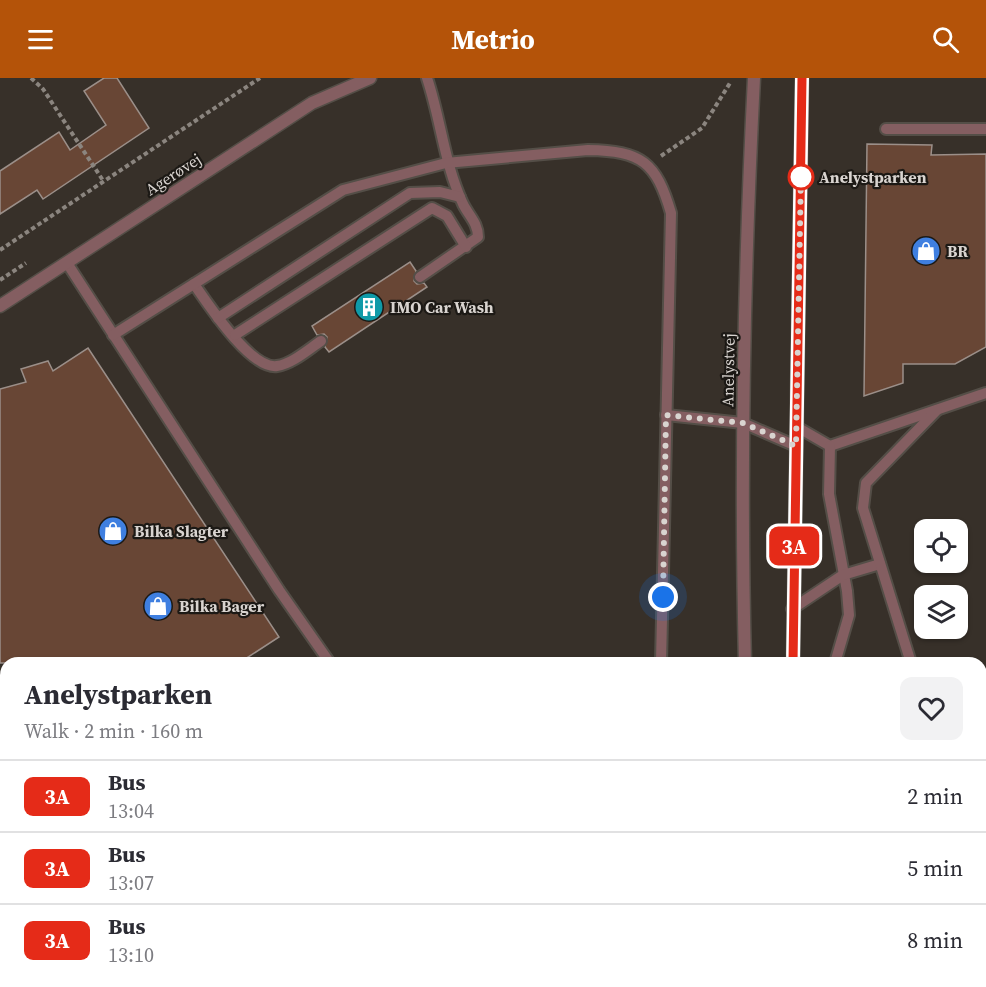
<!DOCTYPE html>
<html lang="en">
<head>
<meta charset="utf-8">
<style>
  body { margin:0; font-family:"Source Serif 4",serif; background:#f2f2f3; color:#2b2b33; height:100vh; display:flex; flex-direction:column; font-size:22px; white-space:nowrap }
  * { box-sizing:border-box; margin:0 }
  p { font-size:20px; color:#7c7c81 }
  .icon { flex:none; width:33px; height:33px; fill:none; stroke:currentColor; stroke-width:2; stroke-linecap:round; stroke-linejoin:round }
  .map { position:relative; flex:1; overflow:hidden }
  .details { position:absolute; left:0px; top:579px; width:987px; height:330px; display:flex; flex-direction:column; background:#fff; border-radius:18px 18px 0 0; box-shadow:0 2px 4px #0004 }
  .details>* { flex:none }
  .badge { padding:0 12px; border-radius:9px; font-size:21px; line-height:39px }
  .buttons { position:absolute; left:914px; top:441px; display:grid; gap:12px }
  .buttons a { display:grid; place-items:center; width:54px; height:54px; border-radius:12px; background:#fff; box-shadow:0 2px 4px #0004; font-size:30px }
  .you { position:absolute; width:30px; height:30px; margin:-15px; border:4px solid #fff; border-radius:50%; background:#1a73e8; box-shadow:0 0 0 9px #1a73e833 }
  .map>.badge { position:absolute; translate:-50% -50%; box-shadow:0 0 0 3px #fff }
  .round { display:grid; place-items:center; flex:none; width:63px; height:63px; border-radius:12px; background:#f2f2f3 }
  .headline { display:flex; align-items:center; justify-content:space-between; height:102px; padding:0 24px }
  h1 { font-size:28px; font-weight:700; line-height:45px }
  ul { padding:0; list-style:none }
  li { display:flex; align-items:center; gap:18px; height:72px; padding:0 24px; border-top:2px solid #e1e1e2 }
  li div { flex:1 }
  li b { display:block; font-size:22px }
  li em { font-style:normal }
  li .badge { min-width:66px; font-weight:700; text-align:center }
  header { display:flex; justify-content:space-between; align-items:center; height:78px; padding:0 24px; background:#b45309; color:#fff; font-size:27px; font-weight:700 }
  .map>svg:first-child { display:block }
  .building { fill:#684635; stroke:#9b8f89; stroke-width:1.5 }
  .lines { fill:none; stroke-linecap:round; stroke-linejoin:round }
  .service-casing { stroke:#544e47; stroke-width:14 }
  .tertiary-casing { stroke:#544e47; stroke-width:15 }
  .path { stroke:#8b857f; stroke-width:4; stroke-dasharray:4.5 3; stroke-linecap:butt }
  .service { stroke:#845e61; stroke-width:10 }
  .tertiary { stroke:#845e61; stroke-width:12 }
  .line-casing { stroke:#fff; stroke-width:14 }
  .line { stroke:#e52b18; stroke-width:9 }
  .walk { stroke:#d9d4d0; stroke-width:6; stroke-dasharray:0 10.8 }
  .stop-dot { fill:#fff; stroke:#e52b18; stroke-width:3 }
  .labels { text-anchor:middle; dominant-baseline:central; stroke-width:4.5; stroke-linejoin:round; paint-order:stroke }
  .street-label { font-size:16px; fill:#d9d4d0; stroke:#1c1915 }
  .stop-label { font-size:16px; font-weight:bold; fill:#d9d4d0; stroke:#1c1915; text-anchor:start }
  .poi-label { font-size:16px; font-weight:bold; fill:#d9d4d0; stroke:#1c1915; text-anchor:start }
</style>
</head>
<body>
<header><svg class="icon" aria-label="menu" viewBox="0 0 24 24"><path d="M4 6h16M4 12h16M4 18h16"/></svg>Metrio<svg class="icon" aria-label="search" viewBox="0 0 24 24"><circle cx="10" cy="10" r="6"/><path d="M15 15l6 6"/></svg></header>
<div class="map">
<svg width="986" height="909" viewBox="0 0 986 909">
  <rect width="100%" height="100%" fill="#373029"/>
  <g class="building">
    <path d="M 104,0 L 117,0 L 149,50 L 43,121 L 37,112 L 0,136 L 0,93 L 59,54 L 70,72 L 106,47 L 84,13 Z"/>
    <path d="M 867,66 L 932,67 L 931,77 L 986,76 L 986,269 L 955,286 L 903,286 L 903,305 L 864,318 Z"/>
    <path d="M 410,184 L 416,193 L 414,203 L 417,206 L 424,205 L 427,209 L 329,274 L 325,269 L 327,259 L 324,256 L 317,257 L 312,248 Z"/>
    <path d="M 88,270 L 279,559 L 239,585 L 0,585 L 0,311 L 26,304 L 21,291 L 48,283 L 53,293 Z"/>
  </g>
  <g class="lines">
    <g class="service-casing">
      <g id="service">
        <path d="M 886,51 L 986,51"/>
        <path d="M 67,185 L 279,512 L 330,585"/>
        <path d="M 420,199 L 478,159 C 478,145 469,138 463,126 C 444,85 441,42 427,0"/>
        <path d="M 194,206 C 208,226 251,292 277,288 C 292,286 309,271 321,263"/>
        <path d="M 218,240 L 410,115 L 440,114 L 460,119"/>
        <path d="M 113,257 L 343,112 L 446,85 L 588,72 C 642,73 656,84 671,135 L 661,585"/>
        <path d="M 235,257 L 432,130 L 447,138 L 466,169"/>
        <path d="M 666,337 L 743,345 L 796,368"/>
        <path d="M 797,349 L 830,368 L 986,315"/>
        <path d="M 830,368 L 829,416 L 847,513 L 849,537 L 835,585"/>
        <path d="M 792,531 L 843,497 L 880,486"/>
        <path d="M 911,585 L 863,430 L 866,405 L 937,332"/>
        <path d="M 981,637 L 986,637"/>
        <path d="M 534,903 L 538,909"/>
        <path d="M 656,909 L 656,903"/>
      </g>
    </g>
    <g class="tertiary-casing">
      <g id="tertiary">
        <path d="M 0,228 L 312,25 L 370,0"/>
        <path d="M 745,585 C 740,390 744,195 754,0"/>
        <path d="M 793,585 L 802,0"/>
        <path d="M 760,903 L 760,909"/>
        <path d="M 802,903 L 803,909"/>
      </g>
    </g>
    <g class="path">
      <path d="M 31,0 L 43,11 L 104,104"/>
      <path d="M 661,78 L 702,50 L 730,5"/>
      <path d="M 0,172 L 260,0"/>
      <path d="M 0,202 L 26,185"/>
    </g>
    <use href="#service" class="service"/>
    <use href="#tertiary" class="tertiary"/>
  </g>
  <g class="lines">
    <g class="line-casing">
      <path id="line" d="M 793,585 L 802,0"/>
    </g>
    <use href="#line" class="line"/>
    <path class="walk" d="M 663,519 L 666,337 L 743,345 L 796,368 L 801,94 L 801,99"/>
  </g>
  <defs>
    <g id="shop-disc" transform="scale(1.5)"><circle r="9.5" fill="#3f7fe0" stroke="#1c1915"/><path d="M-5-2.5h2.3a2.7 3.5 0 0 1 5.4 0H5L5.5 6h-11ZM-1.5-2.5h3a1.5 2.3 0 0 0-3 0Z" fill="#fff"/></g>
    <g id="building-disc" transform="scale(1.5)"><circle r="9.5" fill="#0f9aa8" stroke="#1c1915"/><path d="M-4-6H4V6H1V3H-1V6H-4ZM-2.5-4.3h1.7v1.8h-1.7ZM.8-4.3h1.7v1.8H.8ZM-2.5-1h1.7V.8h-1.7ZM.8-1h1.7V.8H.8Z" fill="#fff"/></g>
  </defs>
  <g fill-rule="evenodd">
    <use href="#shop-disc" x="926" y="173"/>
    <use href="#building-disc" x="369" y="229"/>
    <use href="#shop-disc" x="113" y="453"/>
    <use href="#shop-disc" x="158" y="528"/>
  </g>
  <circle class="stop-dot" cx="801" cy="99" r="12"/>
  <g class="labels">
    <g class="street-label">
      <text transform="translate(173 96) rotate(-33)">Agerøvej</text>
      <text transform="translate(728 292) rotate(-89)">Anelystvej</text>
    </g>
    <g class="stop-label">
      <text x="819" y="99">Anelystparken</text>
    </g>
    <g class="poi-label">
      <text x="947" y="173">BR</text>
      <text x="390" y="229">IMO Car Wash</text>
      <text x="134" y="453">Bilka Slagter</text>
      <text x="179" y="528">Bilka Bager</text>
    </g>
  </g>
</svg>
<div class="buttons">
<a><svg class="icon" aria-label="locate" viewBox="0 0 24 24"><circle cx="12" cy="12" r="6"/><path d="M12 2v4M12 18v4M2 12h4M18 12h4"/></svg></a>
<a><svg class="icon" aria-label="layers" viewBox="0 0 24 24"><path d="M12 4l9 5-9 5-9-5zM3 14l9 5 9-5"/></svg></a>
</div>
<div class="you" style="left:663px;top:519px"></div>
<b class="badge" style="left:794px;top:468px;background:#e52b18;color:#fff">3A</b>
<section class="details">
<div class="headline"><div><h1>Anelystparken</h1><p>Walk · 2 min · 160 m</p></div><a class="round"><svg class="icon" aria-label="heart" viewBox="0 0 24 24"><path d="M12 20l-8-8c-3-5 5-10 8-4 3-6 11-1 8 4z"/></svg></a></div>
<ul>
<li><span class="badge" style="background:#e52b18;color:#fff">3A</span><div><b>Bus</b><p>13:04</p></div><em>2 min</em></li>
<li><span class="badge" style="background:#e52b18;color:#fff">3A</span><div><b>Bus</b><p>13:07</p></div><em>5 min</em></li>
<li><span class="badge" style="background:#e52b18;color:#fff">3A</span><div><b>Bus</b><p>13:10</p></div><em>8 min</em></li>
</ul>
</section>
</div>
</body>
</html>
